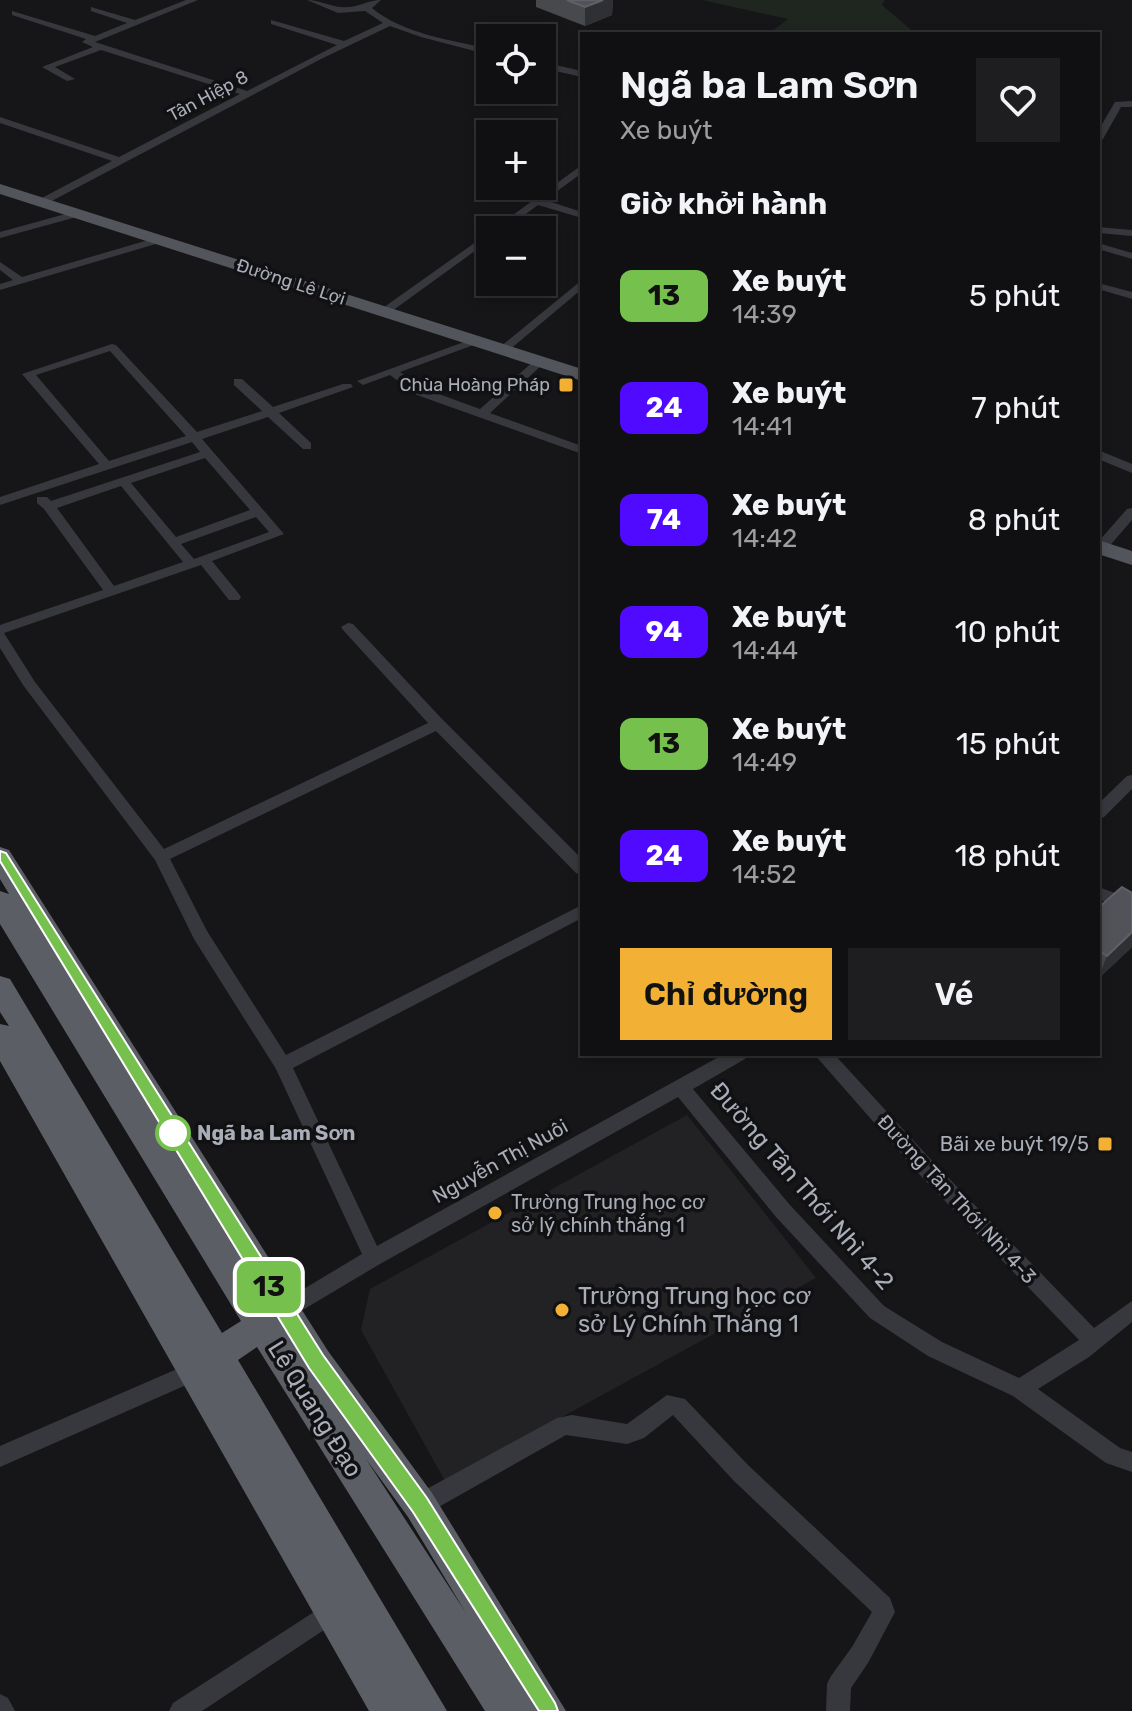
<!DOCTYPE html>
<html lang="vi">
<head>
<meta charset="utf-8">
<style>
  body { margin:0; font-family:Rubik,sans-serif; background:#1e1e20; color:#f1f3f6; height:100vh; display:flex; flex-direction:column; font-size:30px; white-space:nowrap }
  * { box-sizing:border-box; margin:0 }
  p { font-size:26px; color:#9c9d9f }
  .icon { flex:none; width:44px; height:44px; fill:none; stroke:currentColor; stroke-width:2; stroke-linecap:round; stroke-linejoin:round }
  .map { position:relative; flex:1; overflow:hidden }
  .drawer { position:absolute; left:580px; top:32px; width:520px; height:1024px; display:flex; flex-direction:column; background:#101012; border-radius:0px; box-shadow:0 4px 12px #0003,0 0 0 2px #303032 }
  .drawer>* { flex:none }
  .badge { padding:0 16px; border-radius:12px; font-size:28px; line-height:52px }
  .fabs { position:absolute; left:476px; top:24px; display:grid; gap:16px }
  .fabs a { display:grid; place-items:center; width:80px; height:80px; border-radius:0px; background:#101012; box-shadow:0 4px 12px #0003,0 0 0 2px #303032; font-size:40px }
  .map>.badge { position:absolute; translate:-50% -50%; box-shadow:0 0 0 4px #fff }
  h2 { padding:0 40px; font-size:30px; line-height:72px }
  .round { display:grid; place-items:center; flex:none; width:84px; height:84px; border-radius:0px; background:#1e1e20 }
  .summary { display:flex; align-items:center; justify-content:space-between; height:136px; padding:0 40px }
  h1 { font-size:38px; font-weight:600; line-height:60px }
  .primary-button { display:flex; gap:16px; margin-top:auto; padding:16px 40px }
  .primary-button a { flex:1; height:92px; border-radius:0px; background:#f2b134; color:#111; font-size:32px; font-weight:600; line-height:92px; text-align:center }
  .primary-button a+a { background:#1e1e20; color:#f1f3f6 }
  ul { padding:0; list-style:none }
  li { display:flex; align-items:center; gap:24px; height:112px; padding:0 40px }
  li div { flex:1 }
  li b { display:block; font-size:30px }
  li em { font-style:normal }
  li .badge { min-width:88px; font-weight:700; text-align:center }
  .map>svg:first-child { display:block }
  .built { fill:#222225 }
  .green { fill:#1e261f }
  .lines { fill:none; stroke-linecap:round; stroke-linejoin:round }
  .minor { fill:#37383d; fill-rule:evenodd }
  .primary { fill:#53555c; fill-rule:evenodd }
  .trunk { fill:#5b5e65; fill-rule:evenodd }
  .wall { fill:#47494d }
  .shaded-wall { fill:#2f3033 }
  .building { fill:#525359; stroke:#5f6168; stroke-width:2 }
  .line { fill:#76c04d; stroke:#fff; stroke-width:2 }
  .poi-dot { fill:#f2b134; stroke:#111113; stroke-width:3 }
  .stop-dot { fill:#fff; stroke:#76c04d; stroke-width:4 }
  .labels { text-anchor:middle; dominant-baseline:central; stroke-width:7; stroke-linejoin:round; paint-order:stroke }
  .far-street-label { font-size:18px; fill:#a8adb8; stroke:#111113 }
  .far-poi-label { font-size:18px; fill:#a8adb8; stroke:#111113; text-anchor:end }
  .stop-label { font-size:20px; font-weight:bold; fill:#a8adb8; stroke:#111113; text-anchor:start }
  .poi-label { font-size:20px; fill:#a8adb8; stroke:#111113; text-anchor:end }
  .street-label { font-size:20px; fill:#a8adb8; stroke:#111113 }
  .near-street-label { font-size:24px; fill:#a8adb8; stroke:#111113 }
  .near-poi-label { font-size:24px; fill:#a8adb8; stroke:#111113; text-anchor:start }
</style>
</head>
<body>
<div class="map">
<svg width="1132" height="1711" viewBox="0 0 1132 1711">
  <rect width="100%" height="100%" fill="#161618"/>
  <path class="built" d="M 687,1115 L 816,1278 L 445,1481 L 361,1330 L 370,1289 Z"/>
  <path class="green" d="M 702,0 L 885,0 L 882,5 L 916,34 L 768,34 L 788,19 Z"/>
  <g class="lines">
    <g class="minor">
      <path d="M 186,0 L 198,0 L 95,42 L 247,91 L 337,45 L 271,24 L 271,20 L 344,41 L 383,23 L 365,11 L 338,13 L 307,0 C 319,0 329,6 341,7 C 356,9 367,0 381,0 L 372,8 C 403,34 451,40 490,49 L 490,55 L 421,37 L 390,26 L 323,58 L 46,204 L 38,204 L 38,200 L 112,161 L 0,123 L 0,117 L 119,157 L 240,94 L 101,50 L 55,67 L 75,79 L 67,81 L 42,67 L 93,47 L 82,42 L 86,39 L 12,15 L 12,11 L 95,36 L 127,23 L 91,11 L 91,7 L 135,20 Z"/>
      <path d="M 542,62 L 582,71 L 582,77 L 542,68 Z"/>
      <path d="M 1132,101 L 1132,107 L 1121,107 L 1103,139 L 1098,142 L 1098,131 L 1115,102 Z"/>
      <path d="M 582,165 L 582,173 L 545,200 L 582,212 L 582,218 L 538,205 L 504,230 L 492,230 Z"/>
      <path d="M 80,210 L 85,213 L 84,215 L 0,238 L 0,232 Z"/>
      <path d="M 1098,227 L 1132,230 L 1132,236 L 1098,233 Z"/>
      <path d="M 490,232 L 490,240 L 388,314 L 380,314 L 380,310 Z"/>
      <path d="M 162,236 L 167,239 L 166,241 L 0,290 L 0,284 L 13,280 L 0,270 L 0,262 L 22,277 Z"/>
      <path d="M 1098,243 L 1132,253 L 1132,259 L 1098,249 Z"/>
      <path d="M 582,280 L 582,289 L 508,351 L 500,351 L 500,347 Z"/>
      <path d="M 1098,283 L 1132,292 L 1132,299 L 1098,289 Z"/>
      <path d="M 475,338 L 481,341 L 479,343 L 400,372 L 425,389 L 480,409 L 536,359 L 544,359 L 544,363 L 490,413 L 582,446 L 582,454 L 417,395 L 390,375 L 363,385 L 357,381 Z"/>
      <path d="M 112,344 L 116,345 L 197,432 L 262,411 L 234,385 L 234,379 L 242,379 L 273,407 L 343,384 L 351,384 L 353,387 L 279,413 L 311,443 L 311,449 L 303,449 L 268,417 L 202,439 L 284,534 L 212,561 L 239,594 L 241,597 L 239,600 L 229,600 L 201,565 L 4,633 L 35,682 L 164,849 L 428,723 L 343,630 L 341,627 L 348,623 L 353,624 L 443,720 L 582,859 L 582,875 L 576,873 L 436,731 L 170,859 L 207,931 L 286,1055 L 582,905 L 582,918 L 293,1068 L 377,1246 L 724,1054 L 748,1054 L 745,1059 L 693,1089 L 790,1205 L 884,1306 L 942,1342 L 1019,1378 L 1079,1340 L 920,1175 L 814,1054 L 834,1054 L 934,1163 L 1094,1328 L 1132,1301 L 1132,1322 L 1089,1357 L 1038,1389 L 1120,1448 L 1132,1452 L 1132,1472 L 1106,1463 L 1013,1396 L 928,1356 L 870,1318 L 776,1217 L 678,1097 L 380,1264 L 291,1317 L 284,1320 L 277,1317 L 274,1311 L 277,1305 L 362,1254 L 276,1069 L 194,939 L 155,860 L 23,685 L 0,648 L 0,625 L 103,590 L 44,509 L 37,503 L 37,497 L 47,497 L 51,501 L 200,452 L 192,442 L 0,505 L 0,497 L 99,464 L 22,374 ZM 110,351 L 186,436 L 109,461 L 36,375 ZM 205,458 L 250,510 L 176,537 L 131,483 ZM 121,486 L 183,562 L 114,586 L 57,508 ZM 256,517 L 269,532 L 194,559 L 181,544 Z"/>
      <path d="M 1098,450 L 1132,464 L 1132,473 L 1098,459 Z"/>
      <path d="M 1132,508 L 1132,520 L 1106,550 L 1098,550 L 1098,542 L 1127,509 Z"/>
      <path d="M 1132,775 L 1132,789 L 1104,817 L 1098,819 L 1098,804 L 1127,776 Z"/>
      <path d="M 1098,887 L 1132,899 L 1132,911 L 1098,899 Z"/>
      <path d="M 193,1362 L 200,1365 L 203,1372 L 200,1379 L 0,1467 L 0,1446 Z"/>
      <path d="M 667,1395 L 685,1399 L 749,1466 L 890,1598 L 895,1612 L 868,1663 L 851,1688 L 850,1711 L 826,1711 L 827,1684 L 831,1676 L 852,1647 L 872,1612 L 733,1480 L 673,1415 L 644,1438 L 627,1444 L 566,1435 L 428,1513 L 420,1516 L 412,1513 L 409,1505 L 412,1497 L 557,1418 L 572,1415 L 627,1424 Z"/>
      <path d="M 334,1599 L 342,1602 L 345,1610 L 342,1618 L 202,1711 L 169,1711 L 173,1703 Z"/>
      <path d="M 0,1694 L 8,1698 L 15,1711 L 0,1711 Z"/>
    </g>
    <g class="primary">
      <path d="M 0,184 L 582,369 L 582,381 L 0,194 Z"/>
      <path d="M 1098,540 L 1132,551 L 1132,565 L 1098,554 Z"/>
    </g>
    <path class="trunk" d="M 0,847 L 9,850 L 328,1351 L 432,1493 L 566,1711 L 485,1711 L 257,1347 L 238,1360 L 447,1711 L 369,1711 L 0,1061 L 0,1024 L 9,1026 L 0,1012 L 0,976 L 10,979 L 222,1333 L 241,1321 L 0,924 L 0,891 L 9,894 L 0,879 ZM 366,1459 L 408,1517 L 466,1613 Z"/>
  </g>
  <g class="wall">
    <path d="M 536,0 L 613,0 L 612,15 L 585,26 L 536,7 Z"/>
    <path d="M 1132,893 L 1132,947 L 1098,979 L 1098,908 Z"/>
  </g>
  <g class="shaded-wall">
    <path d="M 603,0 L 613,0 L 612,15 L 585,26 L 585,7 Z"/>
    <path d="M 1132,932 L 1132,947 L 1098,979 L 1107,956 Z"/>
  </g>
  <g class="building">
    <path d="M 567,0 L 603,0 L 585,7 Z"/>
    <path d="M 1122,887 L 1132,893 L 1132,932 L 1107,956 L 1098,950 L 1098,908 Z"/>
  </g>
  <path class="line" d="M 0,851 L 6,853 L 323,1355 L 427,1498 L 555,1703 L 558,1711 L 539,1711 L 413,1512 L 309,1368 L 0,861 Z"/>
  <g class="poi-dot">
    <rect x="558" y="377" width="16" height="16" rx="4"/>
    <rect x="1097" y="1136" width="16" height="16" rx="4"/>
    <circle cx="495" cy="1213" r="8"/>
    <circle cx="562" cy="1310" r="8"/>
  </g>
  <circle class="stop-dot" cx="173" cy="1133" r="16"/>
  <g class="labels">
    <g class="far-street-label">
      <text transform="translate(208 96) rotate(-28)">Tân Hiệp 8</text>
      <text transform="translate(291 282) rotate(18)">Đường Lê Lợi</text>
    </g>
    <g class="far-poi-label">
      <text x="550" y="385">Chùa Hoàng Pháp</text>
    </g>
    <g class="stop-label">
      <text x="197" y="1133">Ngã ba Lam Sơn</text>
    </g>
    <g class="poi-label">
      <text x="1089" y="1144">Bãi xe buýt 19/5</text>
      <text x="511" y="1202" text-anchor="start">Trường Trung học cơ<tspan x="511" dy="23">sở lý chính thắng 1</tspan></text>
    </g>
    <g class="street-label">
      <text transform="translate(500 1161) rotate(-29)">Nguyễn Thị Nuôi</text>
      <text transform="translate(957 1199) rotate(47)">Đường Tân Thới Nhì 4-3</text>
    </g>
    <g class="near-street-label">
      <text transform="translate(802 1186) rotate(49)">Đường Tân Thới Nhì 4-2</text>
      <text transform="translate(315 1409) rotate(58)">Lê Quang Đạo</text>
    </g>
    <g class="near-poi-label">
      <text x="578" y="1296">Trường Trung học cơ<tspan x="578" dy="28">sở Lý Chính Thắng 1</tspan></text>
    </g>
  </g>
</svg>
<div class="fabs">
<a><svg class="icon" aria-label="locate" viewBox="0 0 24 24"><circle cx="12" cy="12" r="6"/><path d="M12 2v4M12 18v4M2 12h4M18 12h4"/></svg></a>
<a>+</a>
<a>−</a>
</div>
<b class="badge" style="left:269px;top:1287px;background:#76c04d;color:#111">13</b>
<section class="drawer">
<div class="summary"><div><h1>Ngã ba Lam Sơn</h1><p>Xe buýt</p></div><a class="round"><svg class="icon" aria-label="heart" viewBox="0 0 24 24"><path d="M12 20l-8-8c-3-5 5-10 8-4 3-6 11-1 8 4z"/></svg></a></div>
<h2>Giờ khởi hành</h2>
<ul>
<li><span class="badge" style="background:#76c04d;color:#111">13</span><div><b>Xe buýt</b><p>14:39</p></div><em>5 phút</em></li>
<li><span class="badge" style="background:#4f0aff;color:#fff">24</span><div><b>Xe buýt</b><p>14:41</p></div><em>7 phút</em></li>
<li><span class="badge" style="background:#4f0aff;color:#fff">74</span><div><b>Xe buýt</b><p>14:42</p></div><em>8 phút</em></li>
<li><span class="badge" style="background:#4f0aff;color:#fff">94</span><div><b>Xe buýt</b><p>14:44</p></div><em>10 phút</em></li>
<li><span class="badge" style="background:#76c04d;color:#111">13</span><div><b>Xe buýt</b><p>14:49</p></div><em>15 phút</em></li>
<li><span class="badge" style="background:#4f0aff;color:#fff">24</span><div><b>Xe buýt</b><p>14:52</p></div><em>18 phút</em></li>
</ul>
<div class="primary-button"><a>Chỉ đường</a><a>Vé</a></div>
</section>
</div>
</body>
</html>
